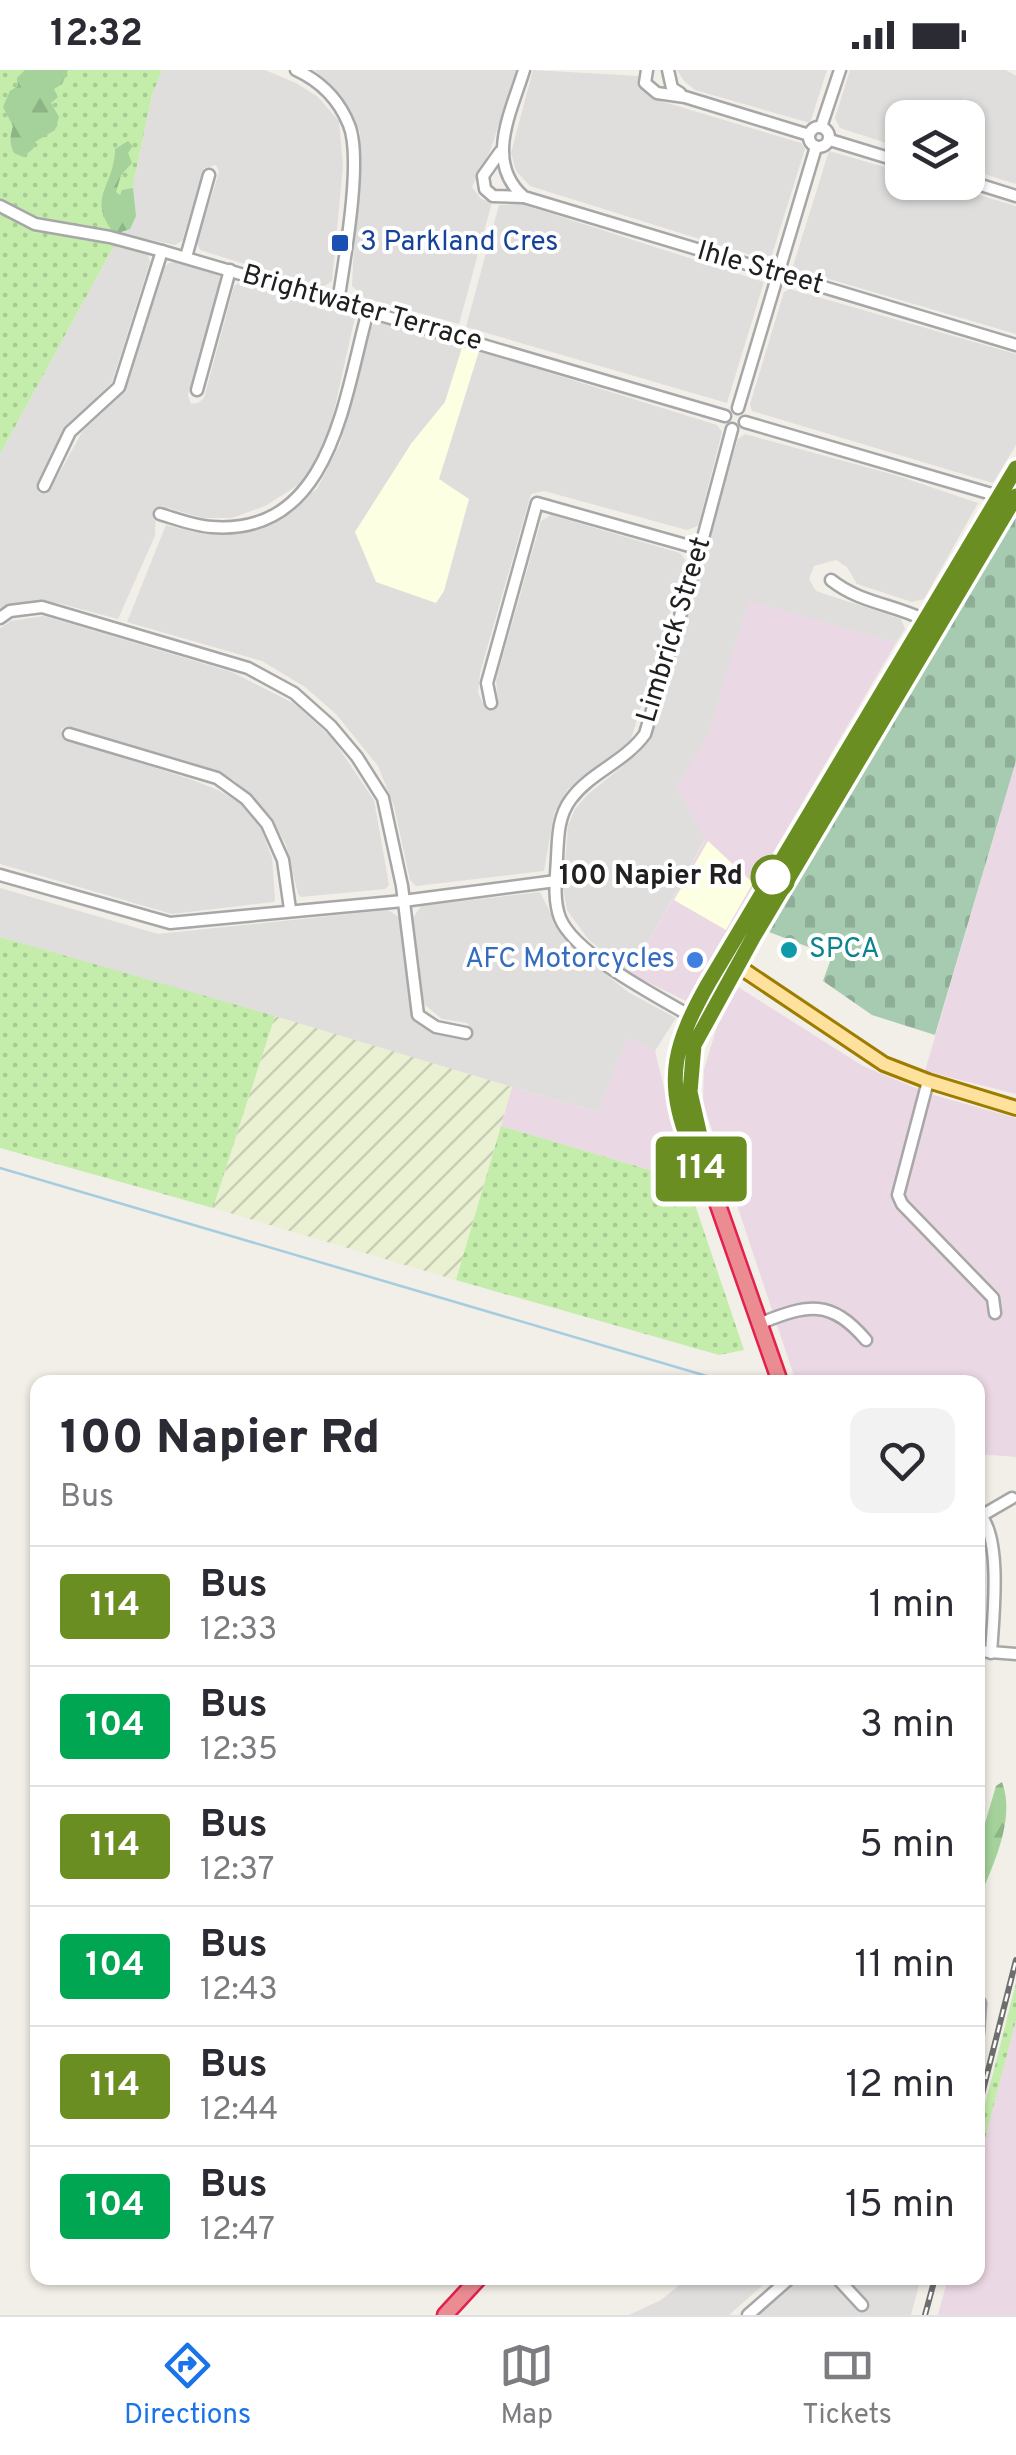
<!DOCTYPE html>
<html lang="en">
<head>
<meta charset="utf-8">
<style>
  body { margin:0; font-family:Overpass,sans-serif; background:#f2f2f3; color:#2b2b33; height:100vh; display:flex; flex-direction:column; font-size:38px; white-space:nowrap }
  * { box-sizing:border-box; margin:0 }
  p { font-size:32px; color:#7c7c81 }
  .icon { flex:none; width:55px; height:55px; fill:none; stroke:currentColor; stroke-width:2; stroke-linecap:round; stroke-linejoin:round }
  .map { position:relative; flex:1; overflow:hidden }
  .side { position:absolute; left:30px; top:1305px; width:955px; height:910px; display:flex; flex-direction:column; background:#fff; border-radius:20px; box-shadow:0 2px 8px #0004 }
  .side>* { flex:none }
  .badge { padding:0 20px; border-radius:8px; font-size:35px; line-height:65px }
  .buttons { position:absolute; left:885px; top:30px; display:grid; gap:20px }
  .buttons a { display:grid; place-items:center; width:100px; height:100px; border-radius:20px; background:#fff; box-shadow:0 2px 8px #0004; font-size:50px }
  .map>.badge { position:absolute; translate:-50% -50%; box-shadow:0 0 0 5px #fff }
  .round { display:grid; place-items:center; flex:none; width:105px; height:105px; border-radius:20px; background:#f2f2f3 }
  .head { display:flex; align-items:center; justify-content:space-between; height:170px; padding:0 30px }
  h1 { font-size:48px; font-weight:800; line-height:75px }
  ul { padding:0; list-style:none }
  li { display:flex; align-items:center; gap:30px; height:120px; padding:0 30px; border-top:2px solid #e1e1e2 }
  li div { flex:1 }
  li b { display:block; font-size:38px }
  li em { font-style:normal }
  li .badge { min-width:110px; font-weight:700; text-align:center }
  .status { display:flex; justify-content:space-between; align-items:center; height:70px; padding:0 50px; background:#fff; direction:ltr }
  .status svg { height:28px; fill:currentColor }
  .tab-bar { display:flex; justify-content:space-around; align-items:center; height:140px; border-top:2px solid #e1e1e2; background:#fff; font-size:28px; color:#7c7c81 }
  .tab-bar a { display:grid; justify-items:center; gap:5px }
  .tab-bar .on { color:#1a73e8 }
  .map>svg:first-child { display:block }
  .residential { fill:#dfdedd }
  .industrial { fill:#ebd8e5 }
  .education { fill:#fcffe2 }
  .farmland { fill:url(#farmland-furrows) }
  .grass { fill:url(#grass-dots) }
  .forest { fill:url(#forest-firs) }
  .cemetery { fill:url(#cemetery-stones) }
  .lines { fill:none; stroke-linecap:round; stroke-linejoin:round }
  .stream { stroke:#a6cce0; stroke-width:2.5 }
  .minor-casing { stroke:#a7a7a7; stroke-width:15 }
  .major-casing { stroke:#9d7c00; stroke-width:18 }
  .highway-casing { stroke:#e2214c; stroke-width:19 }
  .minor { stroke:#fff; stroke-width:10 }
  .major { stroke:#ffe19e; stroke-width:12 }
  .highway { stroke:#eb8c93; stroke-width:14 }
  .rail-casing { stroke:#6e6e6e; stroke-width:6 }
  .rail { stroke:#fff; stroke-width:2.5; stroke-dasharray:8; stroke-linecap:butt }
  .line-casing { stroke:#fff; stroke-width:22 }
  .line { stroke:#6b8e23; stroke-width:15 }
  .transit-dot { fill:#1a4fb4; stroke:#fff; stroke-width:4 }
  .stop-dot { fill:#fff; stroke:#6b8e23; stroke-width:5 }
  .culture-dot { fill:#0f9aa8; stroke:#fff; stroke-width:4 }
  .shop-dot { fill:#3f7fe0; stroke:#fff; stroke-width:4 }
  .labels { text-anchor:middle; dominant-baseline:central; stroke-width:8; stroke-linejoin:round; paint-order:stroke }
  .transit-label { font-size:28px; fill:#164399; stroke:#fff; text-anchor:start }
  .street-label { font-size:28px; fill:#202020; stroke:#fff }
  .stop-label { font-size:28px; font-weight:bold; fill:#202020; stroke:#fff; text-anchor:end }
  .culture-label { font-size:28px; fill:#0d838f; stroke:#fff; text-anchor:start }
  .shop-label { font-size:28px; fill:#366cbe; stroke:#fff; text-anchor:end }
</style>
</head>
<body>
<div class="status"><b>12:32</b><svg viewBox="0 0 49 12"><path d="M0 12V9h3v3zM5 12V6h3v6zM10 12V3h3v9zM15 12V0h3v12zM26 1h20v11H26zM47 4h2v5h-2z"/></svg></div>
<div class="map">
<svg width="1016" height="2245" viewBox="0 0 1016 2245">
  <defs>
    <pattern id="farmland-furrows" width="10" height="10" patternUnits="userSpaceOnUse" patternTransform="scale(2.5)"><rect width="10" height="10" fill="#eaf0d2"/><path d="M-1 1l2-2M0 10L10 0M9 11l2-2" fill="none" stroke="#c8ceb4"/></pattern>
    <pattern id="grass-dots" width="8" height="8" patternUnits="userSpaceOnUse" patternTransform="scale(2.5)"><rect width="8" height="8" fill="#c4edab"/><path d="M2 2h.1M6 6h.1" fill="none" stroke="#a8cb93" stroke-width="1.8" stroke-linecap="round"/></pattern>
    <pattern id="forest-firs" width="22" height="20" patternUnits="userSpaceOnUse" patternTransform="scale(2.5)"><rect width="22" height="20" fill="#a4d29a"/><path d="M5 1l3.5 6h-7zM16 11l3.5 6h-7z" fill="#8db484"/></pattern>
    <pattern id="cemetery-stones" width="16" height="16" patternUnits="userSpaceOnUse" patternTransform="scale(2.5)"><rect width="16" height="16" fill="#a7cbb1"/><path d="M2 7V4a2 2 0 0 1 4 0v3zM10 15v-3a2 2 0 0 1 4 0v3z" fill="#8fae98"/></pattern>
  </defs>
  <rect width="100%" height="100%" fill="#f1efe7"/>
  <g class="residential">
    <path d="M 162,0 L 265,0 L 296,13 L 318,27 L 339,51 L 343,96 L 332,211 L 321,218 L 200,180 L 197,173 L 219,102 L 216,95 L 204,98 L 182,171 L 175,175 L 123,164 L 152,25 Z"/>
    <path d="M 314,0 L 516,0 L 491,79 L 472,117 L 481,129 L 492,132 L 459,254 L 365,228 L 352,216 L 360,62 L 346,34 L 333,16 Z"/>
    <path d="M 533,0 L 638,6 L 641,19 L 654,29 L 801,73 L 805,79 L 770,191 L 530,116 L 516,101 L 511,83 Z"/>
    <path d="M 677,0 L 827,0 L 810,53 L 695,20 L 684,11 Z"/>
    <path d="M 850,0 L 1006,0 L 1016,6 L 1016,114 L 968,99 L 968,48 L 902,48 L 902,78 L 840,58 L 835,48 Z"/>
    <path d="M 829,81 L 902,102 L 902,112 L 938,113 L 1016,136 L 1016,264 L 795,199 L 793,196 Z"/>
    <path d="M 521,134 L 764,212 L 727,333 L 466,257 L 499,135 Z"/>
    <path d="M 114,176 L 148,184 L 150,192 L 112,312 L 65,360 L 36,416 L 39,423 L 46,424 L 51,418 L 82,362 L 122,324 L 129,310 L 163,198 L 169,193 L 177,192 L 217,203 L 221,209 L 188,325 L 191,334 L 198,333 L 204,328 L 234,216 L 242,211 L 353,244 L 355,247 L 330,359 L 318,387 L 303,412 L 265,436 L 232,448 L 203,448 L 161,436 L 156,439 L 155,466 L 118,549 L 58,533 L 33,531 L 0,538 L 0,384 Z"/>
    <path d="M 790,219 L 1016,284 L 1016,375 L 993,413 L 752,341 L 750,334 L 784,222 Z"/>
    <path d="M 379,250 L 463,275 L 445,332 L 411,374 L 355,462 L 438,409 L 479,281 L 717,355 L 722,362 L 698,456 L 687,460 L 544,421 L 531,424 L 480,603 L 478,623 L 486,639 L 492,640 L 498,633 L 496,610 L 541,451 L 551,445 L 680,483 L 686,491 L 631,669 L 622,681 L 568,719 L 554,743 L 544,801 L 416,816 L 410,810 L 394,736 L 378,696 L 336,644 L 305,617 L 262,591 L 127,552 L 166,455 L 202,464 L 240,460 L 266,451 L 317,419 L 340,374 L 370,258 Z"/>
    <path d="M 745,364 L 895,405 L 978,433 L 924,529 L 912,532 L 857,514 L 847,497 L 836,490 L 814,496 L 809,509 L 816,521 L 901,549 L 905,559 L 896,573 L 749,532 L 707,669 L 675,720 L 684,730 L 705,769 L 631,904 L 588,869 L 567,840 L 563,817 L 568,756 L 575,739 L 587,725 L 639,683 L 649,667 L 738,369 Z"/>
    <path d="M 44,546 L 232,602 L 295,634 L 332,668 L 374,730 L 389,815 L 385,819 L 301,827 L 298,824 L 286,775 L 271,747 L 234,710 L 208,698 L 68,656 L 61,659 L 62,668 L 193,710 L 220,721 L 241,734 L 261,759 L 272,788 L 275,829 L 274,832 L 172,844 L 0,794 L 0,558 L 11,551 Z"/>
    <path d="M 0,818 L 158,864 L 388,840 L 399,847 L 408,922 L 416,945 L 435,961 L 466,968 L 472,960 L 467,953 L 442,949 L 425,935 L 420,925 L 413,848 L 421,836 L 540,822 L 558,858 L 588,890 L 628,922 L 676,948 L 655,981 L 628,968 L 598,1042 L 0,867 Z"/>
    <path d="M 688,2208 L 771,2208 L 729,2245 L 629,2245 L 661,2230 Z"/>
    <path d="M 798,2208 L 831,2208 L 864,2241 L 868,2236 L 865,2230 L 844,2208 L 921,2208 L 911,2245 L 755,2245 Z"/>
  </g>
  <g class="industrial">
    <path d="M 749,531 L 896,573 L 686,931 L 631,904 L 705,770 L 684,730 L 675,720 L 707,668 Z"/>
    <path d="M 1016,691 L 1016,1024 L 925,1001 Z"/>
    <path d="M 738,917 L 863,996 L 930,1024 L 1016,1048 L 1016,1387 L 978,1384 L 978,1312 L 796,1312 L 703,1033 L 704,999 L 717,957 Z"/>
    <path d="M 628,967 L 655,981 L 687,1111 L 501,1056 L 512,1017 L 598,1042 Z"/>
    <path d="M 1016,1950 L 1016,2245 L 938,2245 L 948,2208 L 978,2208 L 978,2096 Z"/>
  </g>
  <g class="education">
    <path d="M 463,275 L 479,281 L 439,409 L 469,429 L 444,521 L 436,533 L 376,512 L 355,462 L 411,374 L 445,332 Z"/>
    <path d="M 708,771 L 753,813 L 726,860 L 674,830 Z"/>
  </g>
  <path class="farmland" d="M 275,946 L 512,1017 L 456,1210 L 213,1138 Z"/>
  <g class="grass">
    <path d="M 0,0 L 162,0 L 152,25 L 123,163 L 148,169 L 144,184 L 114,176 L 0,384 Z"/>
    <path d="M 0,867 L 275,946 L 213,1138 L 0,1078 Z"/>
    <path d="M 501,1056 L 687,1111 L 744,1280 L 719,1285 L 456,1210 Z"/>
    <path d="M 1016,1913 L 1016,1950 L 978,2096 L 978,2062 Z"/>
  </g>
  <g class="forest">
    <path d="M 25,0 L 68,0 L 62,14 L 54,19 L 58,27 L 51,33 L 59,47 L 55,60 L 35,72 L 33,79 L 23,87 L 14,83 C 9,73 10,67 13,56 L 3,37 L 10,21 L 18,16 L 17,8 Z"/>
    <path d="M 128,71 L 133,76 L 128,83 L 132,93 L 121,105 L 116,122 L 120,125 L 122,120 L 133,118 L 136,146 L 130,159 L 115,164 C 85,128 115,116 115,79 Z"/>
    <path d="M 1002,1712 C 1016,1749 993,1796 978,1831 L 978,1777 L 996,1716 Z"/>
  </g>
  <path class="cemetery" d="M 1016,441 L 1016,691 L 935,965 L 872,945 L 823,911 L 832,886 L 769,862 Z"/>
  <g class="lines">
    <path class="stream" d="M 0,1098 L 727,1312"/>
    <g class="minor-casing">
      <g id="minor">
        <path d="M 296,0 C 320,11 339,30 349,55 C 363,89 344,193 338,232"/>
        <path d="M 524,0 C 511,43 484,92 524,127 L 1016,275"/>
        <path d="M 647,0 L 645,13 L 657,23 L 685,27 L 809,65"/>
        <path d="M 668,0 L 672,18 L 680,23"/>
        <circle cx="819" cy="67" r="10"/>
        <path d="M 821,57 L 840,0"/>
        <path d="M 830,70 L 902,92"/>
        <path d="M 500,82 L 483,106 L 485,119 L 493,126 L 523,127"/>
        <path d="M 968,111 L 1016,126"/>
        <path d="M 0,136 L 35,154 L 110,167 L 162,181 L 725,346"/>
        <path d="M 186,187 L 209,105"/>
        <path d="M 197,320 L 230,200"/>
        <path d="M 738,338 L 816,77"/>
        <path d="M 745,352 L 1002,427"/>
        <path d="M 44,416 L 70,362 L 119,317 L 162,181"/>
        <path d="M 160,444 C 177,449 195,456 212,457 C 332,466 344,326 368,241"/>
        <path d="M 831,510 C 860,533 893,534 925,550"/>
        <path d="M 0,548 L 10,541 L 42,537 L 248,598 L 294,623 L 331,656 L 357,687 L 383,728 L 402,816 L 418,945 L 436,957 L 466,963"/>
        <path d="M 491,633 L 487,613 L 537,433 L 700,479"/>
        <path d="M 69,664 L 217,708 L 246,729 L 267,754 L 283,790 L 290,839"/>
        <path d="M 0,805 L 170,853 L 403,831 L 556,811"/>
        <path d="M 694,948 C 660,928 575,885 560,848 C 553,830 556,807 557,788 C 558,767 558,746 571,729 C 591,702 625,692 645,664 L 700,479 L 732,359"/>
        <path d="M 928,1011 L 898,1125 L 902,1134 L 993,1228 L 995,1243"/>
        <path d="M 761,1253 C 808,1234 831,1229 866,1270"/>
        <path d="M 978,1581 L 1016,1584"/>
        <path d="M 991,1583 C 993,1550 1002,1471 981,1446 L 1012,1428"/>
        <path d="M 978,1963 L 980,1933"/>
        <path d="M 837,2208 L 862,2235"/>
        <path d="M 748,2245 L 790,2208"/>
      </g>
    </g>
    <g class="major-casing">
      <path id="major" d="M 732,892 L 884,994 L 928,1011 L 1016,1038"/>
    </g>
    <g class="highway-casing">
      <g id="highway">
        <path d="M 700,1097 C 675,1040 665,1005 691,946 L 1016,398"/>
        <path d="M 780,1312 L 711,1115 L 690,1023 L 694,975 L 737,895 L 1016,426"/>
        <path d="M 445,2245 L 479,2208"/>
      </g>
    </g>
    <use href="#minor" class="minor"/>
    <use href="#major" class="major"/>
    <use href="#highway" class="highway"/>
    <g class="rail-casing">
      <g id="rail">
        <path d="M 978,2040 L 1016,1890"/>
        <path d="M 925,2245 L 935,2208"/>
      </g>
    </g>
    <use href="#rail" class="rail"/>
  </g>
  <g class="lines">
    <g class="line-casing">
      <path id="line" d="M 1016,398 L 708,914 C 676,971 663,1009 689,1072 C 696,1087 702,1101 711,1114 L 690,1022 L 694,975 L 754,866 L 1016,426"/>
    </g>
    <use href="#line" class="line"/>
  </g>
  <rect class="transit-dot" x="330" y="163" width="20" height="20" rx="5"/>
  <circle class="stop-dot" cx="773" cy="807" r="20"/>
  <circle class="culture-dot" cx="789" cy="880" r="10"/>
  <circle class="shop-dot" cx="695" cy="890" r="10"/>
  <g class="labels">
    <g class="transit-label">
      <text x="360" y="173">3 Parkland Cres</text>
    </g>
    <g class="street-label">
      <text transform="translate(760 199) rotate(16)">Ihle Street</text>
      <text transform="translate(362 239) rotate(16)">Brightwater Terrace</text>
      <text transform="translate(675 560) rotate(-73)">Limbrick Street</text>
    </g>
    <g class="stop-label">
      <text x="743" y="807">100 Napier Rd</text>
    </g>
    <g class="culture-label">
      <text x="809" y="880">SPCA</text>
    </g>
    <g class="shop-label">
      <text x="675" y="890">AFC Motorcycles</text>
    </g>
  </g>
</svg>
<div class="buttons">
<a><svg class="icon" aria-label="layers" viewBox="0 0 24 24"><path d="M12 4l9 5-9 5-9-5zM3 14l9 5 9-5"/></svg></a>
</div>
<b class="badge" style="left:701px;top:1099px;background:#6b8e23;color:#fff">114</b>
<section class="side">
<div class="head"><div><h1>100 Napier Rd</h1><p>Bus</p></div><a class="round"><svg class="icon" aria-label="heart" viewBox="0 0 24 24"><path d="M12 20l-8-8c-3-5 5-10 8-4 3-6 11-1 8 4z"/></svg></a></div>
<ul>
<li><span class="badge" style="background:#6b8e23;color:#fff">114</span><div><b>Bus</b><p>12:33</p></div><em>1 min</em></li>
<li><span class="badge" style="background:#00a651;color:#fff">104</span><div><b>Bus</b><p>12:35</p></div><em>3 min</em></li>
<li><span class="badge" style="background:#6b8e23;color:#fff">114</span><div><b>Bus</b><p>12:37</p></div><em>5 min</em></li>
<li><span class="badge" style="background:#00a651;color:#fff">104</span><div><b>Bus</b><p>12:43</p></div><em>11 min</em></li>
<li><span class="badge" style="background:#6b8e23;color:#fff">114</span><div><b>Bus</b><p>12:44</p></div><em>12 min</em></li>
<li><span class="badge" style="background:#00a651;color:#fff">104</span><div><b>Bus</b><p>12:47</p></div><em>15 min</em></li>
</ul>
</section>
</div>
<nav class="tab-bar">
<a class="on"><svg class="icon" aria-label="directions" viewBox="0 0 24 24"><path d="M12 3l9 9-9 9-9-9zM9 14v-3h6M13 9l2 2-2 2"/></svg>Directions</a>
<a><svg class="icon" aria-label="map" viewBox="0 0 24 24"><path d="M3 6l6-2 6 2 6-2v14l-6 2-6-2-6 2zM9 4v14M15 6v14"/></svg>Map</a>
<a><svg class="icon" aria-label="tickets" viewBox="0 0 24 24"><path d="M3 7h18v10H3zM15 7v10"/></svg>Tickets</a>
</nav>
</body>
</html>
